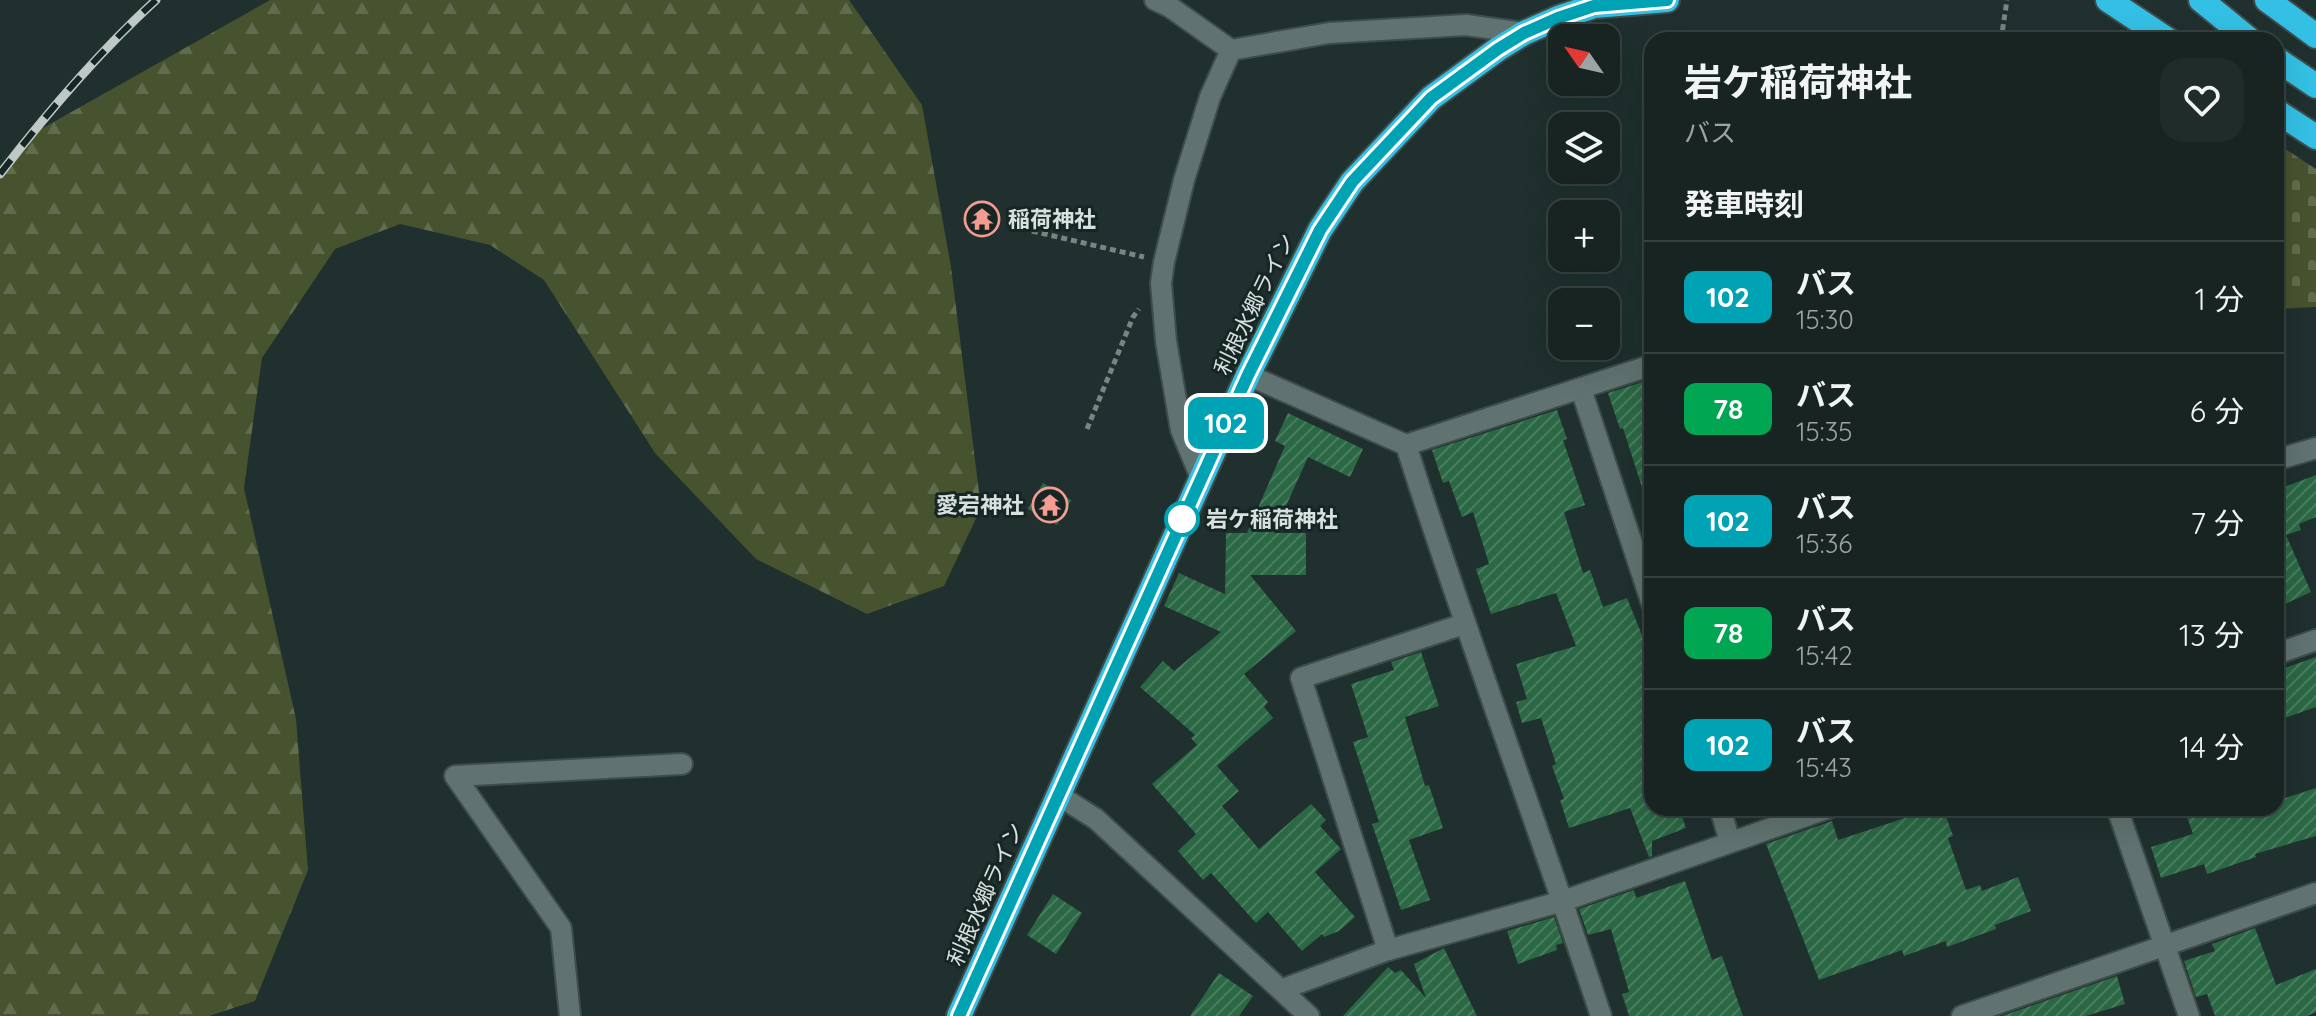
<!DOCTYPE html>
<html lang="ja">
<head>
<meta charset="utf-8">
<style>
  body { margin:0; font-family:Quicksand,"Noto Sans JP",sans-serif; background:#202c2a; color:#f1f3f6; height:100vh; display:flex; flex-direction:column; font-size:30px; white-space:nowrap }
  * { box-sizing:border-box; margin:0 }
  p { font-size:26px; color:#9ea4a5 }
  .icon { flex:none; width:44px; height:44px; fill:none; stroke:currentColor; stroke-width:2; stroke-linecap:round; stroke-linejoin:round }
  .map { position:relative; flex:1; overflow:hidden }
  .side { position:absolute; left:1644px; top:32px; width:640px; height:784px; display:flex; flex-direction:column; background:#172422; border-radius:24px; box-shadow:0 8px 32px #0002,0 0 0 2px #364140 }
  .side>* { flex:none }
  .badge { padding:0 16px; border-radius:12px; font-size:28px; line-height:52px }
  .needle { width:52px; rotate:304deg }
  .controls { position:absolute; left:1548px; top:24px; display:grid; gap:16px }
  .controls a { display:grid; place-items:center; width:72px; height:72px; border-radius:16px; background:#172422; box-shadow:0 8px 32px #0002,0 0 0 2px #364140; font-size:40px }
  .map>.badge { position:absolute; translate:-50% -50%; box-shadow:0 0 0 4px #fff }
  h2 { padding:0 40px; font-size:30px; line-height:72px }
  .round { display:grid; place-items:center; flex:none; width:84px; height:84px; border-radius:24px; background:#202c2a }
  .head { display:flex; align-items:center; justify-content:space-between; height:136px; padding:0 40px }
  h1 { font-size:38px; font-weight:700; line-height:60px }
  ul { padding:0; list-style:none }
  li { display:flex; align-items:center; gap:24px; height:112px; padding:0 40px; border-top:2px solid #364140 }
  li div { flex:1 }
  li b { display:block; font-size:30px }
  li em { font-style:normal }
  li .badge { min-width:88px; font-weight:700; text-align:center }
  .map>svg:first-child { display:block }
  .forest { fill:url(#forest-firs) }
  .cemetery { fill:url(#cemetery-stones) }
  .building { fill:url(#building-hatch) }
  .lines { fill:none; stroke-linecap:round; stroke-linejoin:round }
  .street-casing { stroke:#3e4c4b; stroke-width:24 }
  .secondary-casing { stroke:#3e4c4b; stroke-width:24 }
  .highway-casing { stroke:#3e4c4b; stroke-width:28 }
  .path { stroke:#778583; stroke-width:5; stroke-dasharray:6 4; stroke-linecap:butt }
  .street { stroke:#607370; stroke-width:20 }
  .secondary { stroke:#607370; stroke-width:20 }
  .highway { stroke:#33c0e4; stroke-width:24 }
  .rail-casing { stroke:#bec9c7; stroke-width:9 }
  .rail { stroke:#162624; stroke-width:6; stroke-dasharray:18; stroke-linecap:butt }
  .line-casing { stroke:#fff; stroke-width:18 }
  .line { stroke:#00a3b4; stroke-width:12 }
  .stop-dot { fill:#fff; stroke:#00a3b4; stroke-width:4 }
  .labels { text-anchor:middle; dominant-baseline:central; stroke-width:6; stroke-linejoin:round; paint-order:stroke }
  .poi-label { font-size:22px; font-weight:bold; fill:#d7e1e0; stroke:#162624; text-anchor:start }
  .street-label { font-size:22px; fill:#d7e1e0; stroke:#162624 }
  .stop-label { font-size:22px; font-weight:bold; fill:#d7e1e0; stroke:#162624; text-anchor:start }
</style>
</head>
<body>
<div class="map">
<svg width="2316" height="1016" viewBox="0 0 2316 1016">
  <defs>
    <pattern id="forest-firs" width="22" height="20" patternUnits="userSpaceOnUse" patternTransform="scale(2)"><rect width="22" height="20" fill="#47522f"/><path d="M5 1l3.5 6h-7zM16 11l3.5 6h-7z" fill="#616b4d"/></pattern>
    <pattern id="cemetery-stones" width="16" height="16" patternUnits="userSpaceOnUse" patternTransform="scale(2)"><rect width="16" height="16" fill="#47522f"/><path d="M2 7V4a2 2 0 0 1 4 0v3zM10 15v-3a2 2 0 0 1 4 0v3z" fill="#616b4d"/></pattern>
    <pattern id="building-hatch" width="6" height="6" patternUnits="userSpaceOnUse" patternTransform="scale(2)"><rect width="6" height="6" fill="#2b6844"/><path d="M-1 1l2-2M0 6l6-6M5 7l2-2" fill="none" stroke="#497d5f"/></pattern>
  </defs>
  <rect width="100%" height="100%" fill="#1f302e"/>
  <path class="forest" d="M 270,0 L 849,0 L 922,105 L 951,267 L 981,508 L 944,586 L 867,614 L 756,559 L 655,453 L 544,280 L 490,245 L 400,224 L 335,249 L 262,358 L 244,488 L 296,719 L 308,870 L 255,1001 L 209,1016 L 0,1016 L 0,166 L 27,137 Z"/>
  <path class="cemetery" d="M 2276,143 L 2316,169 L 2316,307 L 2276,309 Z"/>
  <g class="building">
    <path d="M 1652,379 L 1652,502 L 1647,503 L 1623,428 L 1620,429 L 1608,393 Z"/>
    <path d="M 1557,410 L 1567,439 L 1563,440 L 1585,505 L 1564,512 L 1583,573 L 1590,570 L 1603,607 L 1627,598 L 1652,660 L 1652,808 L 1679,808 L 1686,828 L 1652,841 L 1652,856 L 1649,857 L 1630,808 L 1569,828 L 1560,800 L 1564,799 L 1552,766 L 1556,764 L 1541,718 L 1522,723 L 1516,702 L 1527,699 L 1516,664 L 1576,646 L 1556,593 L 1491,614 L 1476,569 L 1489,564 L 1473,512 L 1462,517 L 1449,481 L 1443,483 L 1432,450 Z"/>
    <path d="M 1288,413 L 1363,449 L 1350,477 L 1308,457 L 1274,533 L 1306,533 L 1306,575 L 1250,575 L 1296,631 L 1244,674 L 1268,702 L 1264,707 L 1273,718 L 1217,766 L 1239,791 L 1222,806 L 1259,849 L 1311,804 L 1326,820 L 1320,826 L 1341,849 L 1315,872 L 1355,917 L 1339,931 L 1324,937 L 1322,934 L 1302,951 L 1268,912 L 1256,923 L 1211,873 L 1203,880 L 1178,851 L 1196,834 L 1152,784 L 1197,745 L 1191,738 L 1195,735 L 1140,687 L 1163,661 L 1174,671 L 1221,632 L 1164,606 L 1179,573 L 1225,594 L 1226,533 L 1247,533 L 1285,446 L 1275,441 Z"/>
    <path d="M 2276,473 L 2279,473 L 2284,487 L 2316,475 L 2316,517 L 2299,524 L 2301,530 L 2286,535 L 2311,592 L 2276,608 Z"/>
    <path d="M 1043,483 L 1071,500 L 1057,525 L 1028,509 Z"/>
    <path d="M 1421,652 L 1439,706 L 1405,717 L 1425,786 L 1429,785 L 1443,828 L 1409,840 L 1430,900 L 1401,910 L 1372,824 L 1379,822 L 1353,742 L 1368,737 L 1351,684 L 1394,670 L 1391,662 Z"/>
    <path d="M 2316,657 L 2316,707 L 2276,721 L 2276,671 Z"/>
    <path d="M 2316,788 L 2316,836 L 2255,854 L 2256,857 L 2207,874 L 2204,864 L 2161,878 L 2151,847 L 2193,834 L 2184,808 L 2276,808 L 2276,801 Z"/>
    <path d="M 1908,808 L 1943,808 L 1953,836 L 1948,838 L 1966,890 L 1980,885 L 1982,891 L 2018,877 L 2031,911 L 1995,925 L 1996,929 L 1947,947 L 1946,941 L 1904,956 L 1902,950 L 1819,980 L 1766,844 L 1832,821 L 1838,840 L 1911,816 Z"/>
    <path d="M 1685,881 L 1712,960 L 1722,956 L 1743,1016 L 1629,1016 L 1622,994 L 1629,992 L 1611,929 L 1588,935 L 1579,909 L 1634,890 L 1636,898 Z"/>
    <path d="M 1053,894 L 1082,913 L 1056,954 L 1027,935 Z"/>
    <path d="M 1554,917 L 1563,943 L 1556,945 L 1557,950 L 1518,964 L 1507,931 Z"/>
    <path d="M 2255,928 L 2276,985 L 2316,969 L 2316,1012 L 2307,1016 L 2215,1016 L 2207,994 L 2196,997 L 2184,961 L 2215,951 L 2212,944 Z"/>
    <path d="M 1444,948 L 1477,1016 L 1343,1016 L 1388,967 L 1395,973 L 1401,970 L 1426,998 L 1414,964 Z"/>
    <path d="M 1219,973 L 1253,996 L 1239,1016 L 1190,1016 Z"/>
    <path d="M 2117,976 L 2125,1004 L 2086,1016 L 2002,1016 Z"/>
  </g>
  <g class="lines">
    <g class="street-casing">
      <g id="street">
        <path d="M 1155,0 L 1170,7 L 1231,50"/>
        <path d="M 1248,375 L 1406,445 C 1467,637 1538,825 1601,1016"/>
        <path d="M 1581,389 L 1652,604"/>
        <path d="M 1406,445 L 1652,365"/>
        <path d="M 1201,478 L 1181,430 L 1166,341 L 1161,283 L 1164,262 L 1184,180 L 1210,97 L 1231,50 L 1329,33 L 1466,25 L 1524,33"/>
        <path d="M 2276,654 L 2316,640"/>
        <path d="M 1720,808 L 1730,842"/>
        <path d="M 2117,808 L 2189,1016"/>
        <path d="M 1388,950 L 1301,678 L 1464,624"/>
        <path d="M 1283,989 L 1388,950 L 1563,901 L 1829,808"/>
        <path d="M 570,1016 L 561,928 L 455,776 L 682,764"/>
        <path d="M 1962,1016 L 2316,893"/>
      </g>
    </g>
    <g class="secondary-casing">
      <g id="secondary">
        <path d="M 2276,460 L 2316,448"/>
        <path d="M 1058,795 L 1096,819 L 1309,1016"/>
      </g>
    </g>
    <g class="highway-casing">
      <g id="highway">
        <path d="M 2108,0 L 2168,40"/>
        <path d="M 2201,0 L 2250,40"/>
        <path d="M 2267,0 L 2316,36"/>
        <path d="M 2276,59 L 2316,86"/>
        <path d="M 2276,111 L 2316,137"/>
        <path d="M 959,1016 L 1248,375 L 1320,230 L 1352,182 L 1431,98 L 1498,49 L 1524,33 L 1558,18 L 1594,6 L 1667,0"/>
      </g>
    </g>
    <g class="path">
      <path d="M 2001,40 L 2007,0"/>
      <path d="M 1032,231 L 1144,257"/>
      <path d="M 1087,429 L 1133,317 L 1139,309"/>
    </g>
    <use href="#street" class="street"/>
    <use href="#secondary" class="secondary"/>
    <use href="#highway" class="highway"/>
    <g class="rail-casing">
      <path id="rail" d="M 0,174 C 47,113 99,52 156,0"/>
    </g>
    <use href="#rail" class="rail"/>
  </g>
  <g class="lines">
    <g class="line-casing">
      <path id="line" d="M 959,1016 L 1248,375 L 1320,230 L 1352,182 L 1431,98 L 1498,49 L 1524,33 L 1558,18 L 1594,6 L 1667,0"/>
    </g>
    <use href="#line" class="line"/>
  </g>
  <defs>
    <g id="temple-ring" transform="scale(1.8)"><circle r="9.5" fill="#162624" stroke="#f59c92" stroke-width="1.5"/><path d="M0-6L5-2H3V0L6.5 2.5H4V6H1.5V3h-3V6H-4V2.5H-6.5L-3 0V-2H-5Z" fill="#f59c92"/></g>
  </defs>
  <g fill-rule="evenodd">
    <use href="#temple-ring" x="982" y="219"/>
    <use href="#temple-ring" x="1050" y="505"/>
  </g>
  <circle class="stop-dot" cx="1182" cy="519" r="16"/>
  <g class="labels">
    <g class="poi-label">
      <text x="1008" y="219">稲荷神社</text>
      <text x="1024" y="505" text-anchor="end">愛宕神社</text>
    </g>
    <g class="street-label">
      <text transform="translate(1254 304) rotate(-64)">利根水郷ライン</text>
      <text transform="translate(985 894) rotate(-66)">利根水郷ライン</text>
    </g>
    <g class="stop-label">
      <text x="1206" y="519">岩ケ稲荷神社</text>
    </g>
  </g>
</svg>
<div class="controls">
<a><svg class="needle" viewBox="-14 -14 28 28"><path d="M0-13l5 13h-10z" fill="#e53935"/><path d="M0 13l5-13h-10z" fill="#9ea4a5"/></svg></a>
<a><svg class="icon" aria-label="layers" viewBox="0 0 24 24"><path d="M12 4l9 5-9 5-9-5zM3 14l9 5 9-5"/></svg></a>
<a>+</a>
<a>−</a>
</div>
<b class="badge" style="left:1226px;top:423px;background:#00a3b4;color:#fff">102</b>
<section class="side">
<div class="head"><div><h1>岩ケ稲荷神社</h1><p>バス</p></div><a class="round"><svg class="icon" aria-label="heart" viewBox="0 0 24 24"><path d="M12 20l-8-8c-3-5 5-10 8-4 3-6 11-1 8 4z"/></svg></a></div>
<h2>発車時刻</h2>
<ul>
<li><span class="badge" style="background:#00a3b4;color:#fff">102</span><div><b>バス</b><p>15:30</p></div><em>1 分</em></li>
<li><span class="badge" style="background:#00a651;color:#fff">78</span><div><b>バス</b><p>15:35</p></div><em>6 分</em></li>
<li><span class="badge" style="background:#00a3b4;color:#fff">102</span><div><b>バス</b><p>15:36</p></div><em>7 分</em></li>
<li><span class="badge" style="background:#00a651;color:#fff">78</span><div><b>バス</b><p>15:42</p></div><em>13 分</em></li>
<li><span class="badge" style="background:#00a3b4;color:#fff">102</span><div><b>バス</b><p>15:43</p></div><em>14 分</em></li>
</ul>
</section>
</div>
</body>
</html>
